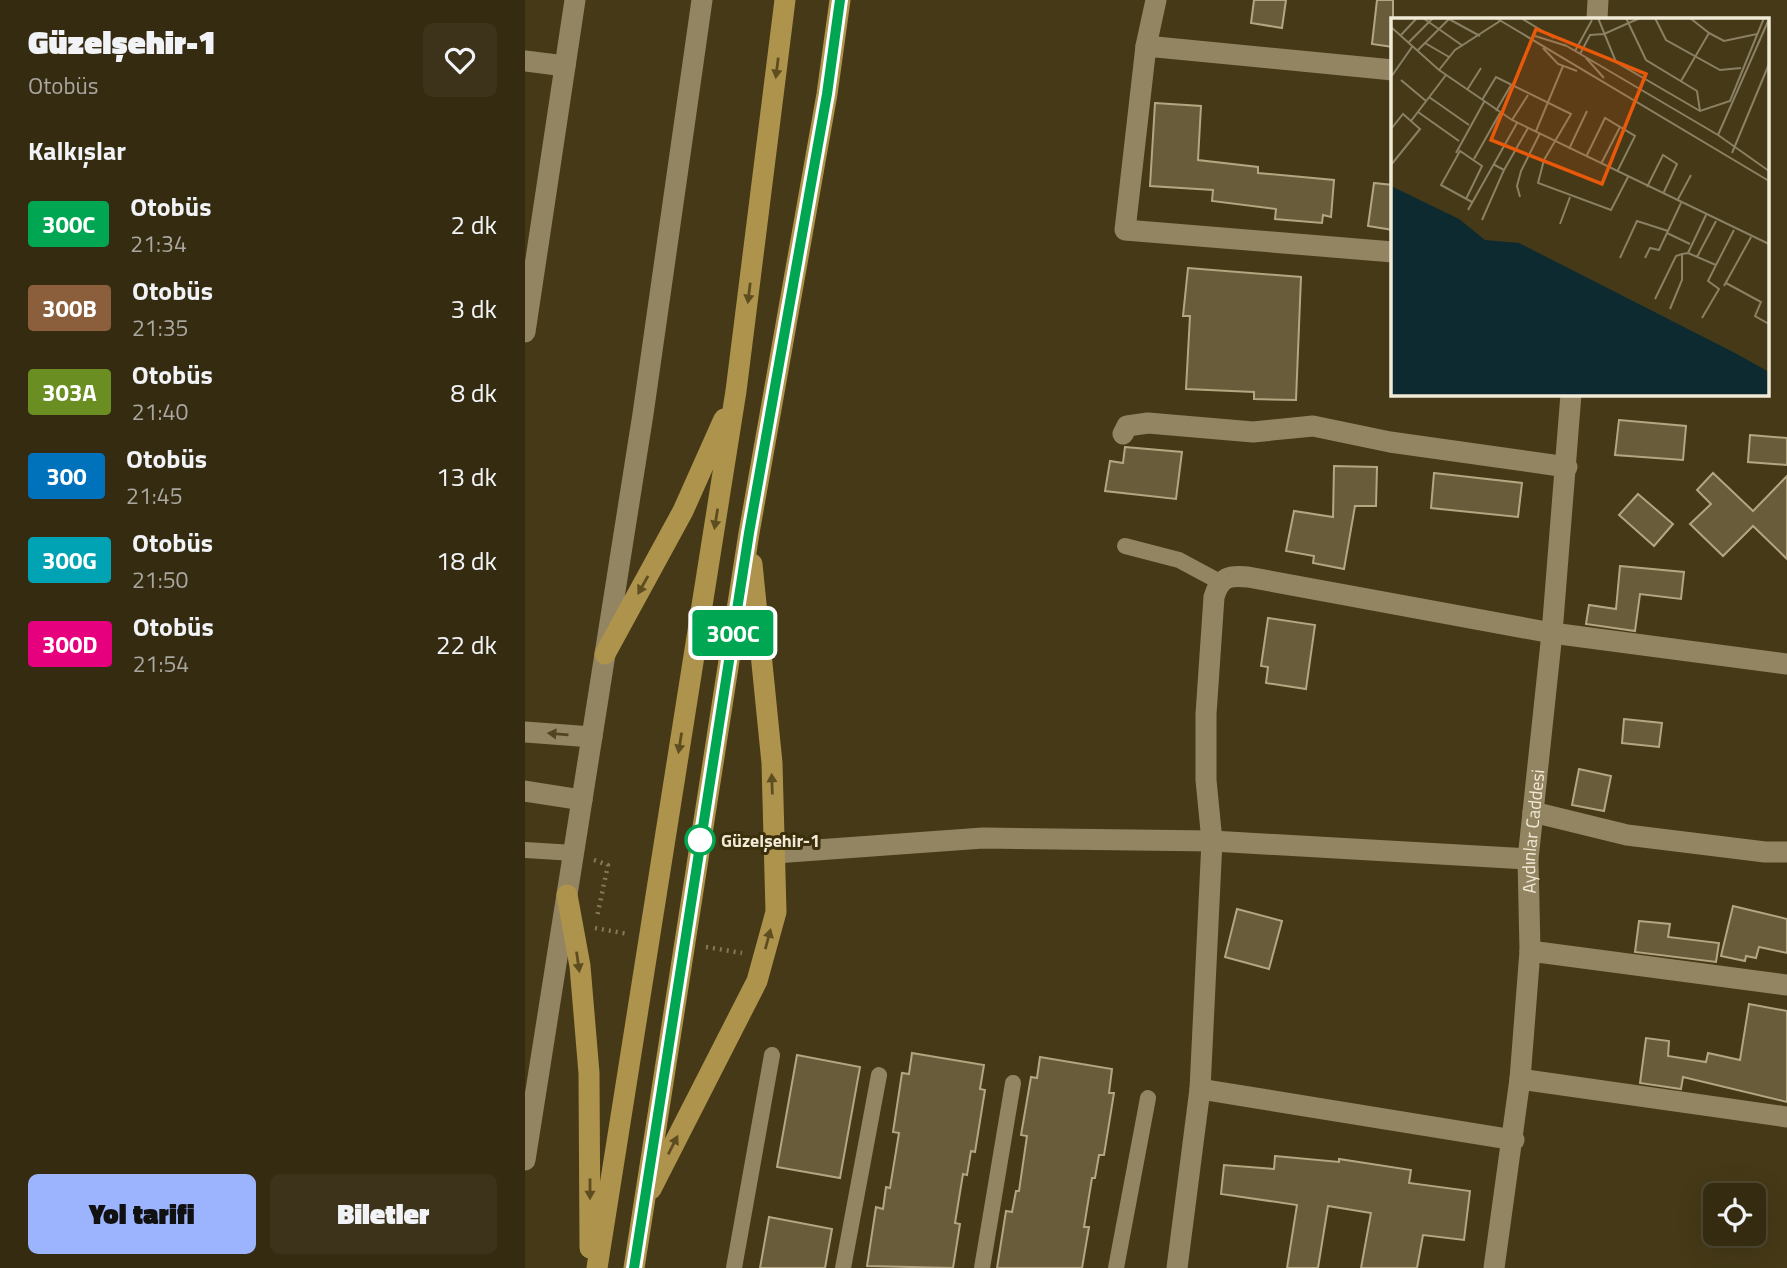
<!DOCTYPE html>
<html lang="tr">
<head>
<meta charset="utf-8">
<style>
  body { margin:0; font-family:"Titillium Web",sans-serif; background:#3c331a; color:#f1f3f6; height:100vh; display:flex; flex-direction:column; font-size:26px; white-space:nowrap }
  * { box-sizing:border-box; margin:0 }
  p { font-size:23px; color:#a9a79f }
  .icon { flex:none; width:38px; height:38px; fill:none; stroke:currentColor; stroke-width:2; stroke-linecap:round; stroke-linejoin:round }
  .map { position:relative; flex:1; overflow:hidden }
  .panel { display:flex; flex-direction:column; background:#342b11; width:525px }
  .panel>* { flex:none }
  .badge { padding:0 14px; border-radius:5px; font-size:24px; line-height:46px }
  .controls { position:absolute; left:1178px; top:1183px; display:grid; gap:14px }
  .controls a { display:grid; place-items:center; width:63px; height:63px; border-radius:10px; background:#342b11; box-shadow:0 7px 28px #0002,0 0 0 2px #4e4731; font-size:35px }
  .map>.badge { position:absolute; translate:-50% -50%; box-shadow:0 0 0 4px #fff }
  h2 { padding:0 28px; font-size:26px; line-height:63px }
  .round { display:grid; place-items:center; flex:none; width:74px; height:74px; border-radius:10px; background:#3c331a }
  .headline { display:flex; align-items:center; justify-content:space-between; height:119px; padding:0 28px }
  h1 { font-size:33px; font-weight:800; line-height:52px }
  .cta { display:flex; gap:14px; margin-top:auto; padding:14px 28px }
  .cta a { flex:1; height:80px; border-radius:10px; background:#9bb4fd; color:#111; font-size:28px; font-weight:800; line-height:80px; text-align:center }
  .cta a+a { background:#3c331a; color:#f1f3f6 }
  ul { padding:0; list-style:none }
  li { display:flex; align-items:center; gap:21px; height:84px; padding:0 28px }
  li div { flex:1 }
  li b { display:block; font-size:26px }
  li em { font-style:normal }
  li .badge { min-width:77px; font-weight:700; text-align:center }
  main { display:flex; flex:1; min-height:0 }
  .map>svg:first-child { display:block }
  .building { fill:#695c3a; stroke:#b4a681; stroke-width:2 }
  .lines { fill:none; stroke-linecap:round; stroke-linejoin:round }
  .path { stroke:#83795c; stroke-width:4.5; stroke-dasharray:2 5; stroke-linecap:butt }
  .lane { stroke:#938561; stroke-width:16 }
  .street { stroke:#938561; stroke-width:21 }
  .secondary { stroke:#938561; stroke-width:21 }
  .highway { stroke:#ae934c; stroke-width:21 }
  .oneway { fill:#5e4d1f }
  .oneway2 { fill:#514421 }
  .line-casing { stroke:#fff; stroke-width:16 }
  .line { stroke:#00a651; stroke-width:10 }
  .stop-dot { fill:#fff; stroke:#00a651; stroke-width:3.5 }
  .labels { text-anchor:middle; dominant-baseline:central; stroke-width:6; stroke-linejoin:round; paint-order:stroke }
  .street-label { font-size:18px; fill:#f1ead7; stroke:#3b2f0c }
  .stop-label { font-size:18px; font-weight:bold; fill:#f1ead7; stroke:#3b2f0c; text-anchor:start }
  .inset-road { fill:none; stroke:#8a8064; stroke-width:2 }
  .view { fill:#e8590c; fill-opacity:0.15; stroke:#e8590c; stroke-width:3.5 }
  .inset-edge { fill:none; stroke:#f1ead7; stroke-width:3.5 }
</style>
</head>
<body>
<main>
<section class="panel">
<div class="headline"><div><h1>Güzelşehir-1</h1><p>Otobüs</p></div><a class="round"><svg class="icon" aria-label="heart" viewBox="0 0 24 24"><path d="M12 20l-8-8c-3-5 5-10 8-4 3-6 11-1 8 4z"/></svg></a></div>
<h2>Kalkışlar</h2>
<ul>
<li><span class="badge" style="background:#00a651;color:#fff">300C</span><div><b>Otobüs</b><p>21:34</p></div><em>2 dk</em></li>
<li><span class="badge" style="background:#8b5e3c;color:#fff">300B</span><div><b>Otobüs</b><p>21:35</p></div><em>3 dk</em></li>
<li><span class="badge" style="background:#6b8e23;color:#fff">303A</span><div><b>Otobüs</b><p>21:40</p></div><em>8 dk</em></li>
<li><span class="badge" style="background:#0072bc;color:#fff">300</span><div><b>Otobüs</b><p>21:45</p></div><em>13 dk</em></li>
<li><span class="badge" style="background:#00a3b4;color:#fff">300G</span><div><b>Otobüs</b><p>21:50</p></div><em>18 dk</em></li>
<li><span class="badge" style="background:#e6007e;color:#fff">300D</span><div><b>Otobüs</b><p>21:54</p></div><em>22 dk</em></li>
</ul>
<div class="cta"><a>Yol tarifi</a><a>Biletler</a></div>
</section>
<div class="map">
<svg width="1262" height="1268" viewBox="0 0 1262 1268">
  <rect width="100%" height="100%" fill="#453917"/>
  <g class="building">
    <path d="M 729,0 L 761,0 L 757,28 L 726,23 Z"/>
    <path d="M 852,0 L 868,0 L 868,47 L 847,44 Z"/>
    <path d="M 630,103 L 676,106 L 673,160 L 733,167 L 733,173 L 809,180 L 806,217 L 798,215 L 797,223 L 750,219 L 751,209 L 687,201 L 688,190 L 625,186 Z"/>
    <path d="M 849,183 L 868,185 L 868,230 L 843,226 Z"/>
    <path d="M 663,268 L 776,277 L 771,400 L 729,399 L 729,392 L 661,389 L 665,316 L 658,316 Z"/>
    <path d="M 1094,420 L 1161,426 L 1158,460 L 1090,455 Z"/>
    <path d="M 1225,435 L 1262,438 L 1262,465 L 1223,462 Z"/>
    <path d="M 600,447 L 657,452 L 651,499 L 580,491 L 585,461 L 598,463 Z"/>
    <path d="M 809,466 L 852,467 L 851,506 L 830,506 L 819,569 L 788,563 L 789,556 L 761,551 L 769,511 L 808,517 Z"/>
    <path d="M 909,473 L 997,483 L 993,517 L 906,508 Z"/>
    <path d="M 1188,473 L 1228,511 L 1262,476 L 1262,559 L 1228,526 L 1198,556 L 1165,524 L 1186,504 L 1172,490 Z"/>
    <path d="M 1113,494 L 1148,524 L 1129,546 L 1094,515 Z"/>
    <path d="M 1095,566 L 1159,572 L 1156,599 L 1115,594 L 1110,631 L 1061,624 L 1064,605 L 1091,609 Z"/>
    <path d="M 743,618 L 790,625 L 781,689 L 741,683 L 743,667 L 736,666 Z"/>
    <path d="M 1099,719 L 1137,723 L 1134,747 L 1097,743 Z"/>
    <path d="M 1054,769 L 1086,776 L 1079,811 L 1047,805 Z"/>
    <path d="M 1208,906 L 1262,919 L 1262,953 L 1234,947 L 1231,958 L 1221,956 L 1220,961 L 1196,956 Z"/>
    <path d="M 712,909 L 757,921 L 744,969 L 700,957 Z"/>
    <path d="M 1114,921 L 1145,924 L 1143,937 L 1194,943 L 1191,962 L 1110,952 Z"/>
    <path d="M 1224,1004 L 1262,1011 L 1262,1102 L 1158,1077 L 1156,1089 L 1115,1083 L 1121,1038 L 1144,1041 L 1143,1056 L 1181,1062 L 1183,1053 L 1215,1060 Z"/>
    <path d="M 387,1053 L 459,1065 L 455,1089 L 460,1090 L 450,1152 L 446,1151 L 442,1175 L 438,1174 L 430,1223 L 435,1224 L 428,1268 L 342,1266 L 351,1207 L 358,1209 L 361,1187 L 365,1188 L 374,1133 L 368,1132 L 377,1073 L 384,1074 Z"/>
    <path d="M 272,1055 L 335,1067 L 315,1178 L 252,1167 Z"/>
    <path d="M 515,1057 L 587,1069 L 584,1093 L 589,1093 L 579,1155 L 574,1155 L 570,1178 L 567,1178 L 559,1227 L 564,1227 L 557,1268 L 472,1268 L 481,1211 L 487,1212 L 491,1191 L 494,1191 L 502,1136 L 496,1135 L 506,1077 L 512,1078 Z"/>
    <path d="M 750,1156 L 814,1162 L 814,1159 L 886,1170 L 884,1183 L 945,1191 L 939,1240 L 898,1235 L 892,1268 L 836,1268 L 846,1213 L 803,1206 L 793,1268 L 762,1268 L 772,1205 L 696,1194 L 699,1165 L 749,1169 Z"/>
    <path d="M 244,1217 L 307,1229 L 300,1268 L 235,1268 Z"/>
  </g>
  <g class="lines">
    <g class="path">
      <path d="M 69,860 L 83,865 L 72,917"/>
      <path d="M 70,928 L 103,934"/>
      <path d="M 181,947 L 217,953"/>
    </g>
    <g class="lane">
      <path d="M 600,546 L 654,560 L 695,582"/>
      <path d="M 0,850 L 49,853"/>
      <path d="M 209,1268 L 247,1055"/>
      <path d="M 318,1268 L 354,1075"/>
      <path d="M 457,1268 L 488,1083"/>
      <path d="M 591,1268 L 623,1098"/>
    </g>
    <g class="street">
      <path d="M 631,0 L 621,46 L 600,230 L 868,252"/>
      <path d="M 621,46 L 868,70"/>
      <path d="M 0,61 L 40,66"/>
      <path d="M 0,332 L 50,0"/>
      <path d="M 598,434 L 602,426 L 623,423 L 728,432 L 788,426 L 865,442 L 1042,467"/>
      <path d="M 0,732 L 67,737"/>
      <path d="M 0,791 L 57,800"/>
      <path d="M 1008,812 L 1102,835 L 1240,852 L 1262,852"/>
      <path d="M 250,853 L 458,838 L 687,841 L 1003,859"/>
      <path d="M 1005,951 L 1262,985"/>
      <path d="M 995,1079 L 1262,1117"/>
      <path d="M 675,1089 L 989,1140"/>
      <path d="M 0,1160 L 118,414 L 177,0"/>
      <path d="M 652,1268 L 675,1089 L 687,841 L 681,780 L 681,714 L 689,597 C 695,577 704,575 723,577 L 1027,633 L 1262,664"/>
    </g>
    <g class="secondary">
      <path d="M 1072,19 L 1073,0"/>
      <path id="s1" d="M 969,1268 L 995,1079 L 1005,951 L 1003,859 L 1027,633 L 1046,394"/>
    </g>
    <g class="highway">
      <path d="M 80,654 L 158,511 L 199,419"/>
      <path d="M 42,895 L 55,966 L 64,1073 L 65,1248"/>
      <path d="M 126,1189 L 232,981 L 251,912 L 247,763 L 227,564"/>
      <path d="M 72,1268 L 211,391 L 260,0"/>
      <path d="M 109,1268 L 224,533 L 302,94 L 315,0"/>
    </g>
  </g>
  <defs><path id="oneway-solid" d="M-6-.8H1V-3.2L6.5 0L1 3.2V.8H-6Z" transform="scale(1.75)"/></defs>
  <g class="oneway">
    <use href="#oneway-solid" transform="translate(252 68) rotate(97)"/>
    <use href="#oneway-solid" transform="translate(224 293) rotate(97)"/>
    <use href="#oneway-solid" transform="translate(191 519) rotate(99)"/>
    <use href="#oneway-solid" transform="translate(118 585) rotate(119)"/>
    <use href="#oneway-solid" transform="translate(155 743) rotate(99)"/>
    <use href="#oneway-solid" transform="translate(247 784) rotate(-92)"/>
    <use href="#oneway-solid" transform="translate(243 939) rotate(-75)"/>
    <use href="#oneway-solid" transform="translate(53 962) rotate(82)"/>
    <use href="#oneway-solid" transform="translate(148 1145) rotate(-63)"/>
    <use href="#oneway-solid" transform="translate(65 1189) rotate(90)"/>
  </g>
  <use class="oneway2" href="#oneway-solid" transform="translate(33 734) rotate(-175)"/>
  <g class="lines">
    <g class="line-casing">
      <path id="line" d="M 109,1268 L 224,533 L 302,94 L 315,0"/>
    </g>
    <use href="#line" class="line"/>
  </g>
  <circle class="stop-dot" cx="175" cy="840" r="14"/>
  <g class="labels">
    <g class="street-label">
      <text stroke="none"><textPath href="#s1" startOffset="439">Aydınlar Caddesi</textPath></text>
    </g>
    <g class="stop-label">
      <text x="196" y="840">Güzelşehir-1</text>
    </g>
  </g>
  <g transform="translate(866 18)">
    <rect width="378" height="378" fill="#453917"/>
    <path d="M 0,168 L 68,201 L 94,222 L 128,225 L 344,335 L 378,354 L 378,378 L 0,378 Z" fill="#0c2a2f"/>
    <path class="inset-road" d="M 32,0 L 72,28M 105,0 L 378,163M 130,0 L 163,20M 207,0 L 225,44 L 309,93M 235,0 L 255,42 L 306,73 L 309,93 L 339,83 L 373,0M 264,0 L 275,22 L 329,52 L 350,50M 0,9 L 48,52 L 121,102 L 378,226M 318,15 L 333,23 L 366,16M 9,18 L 26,0M 144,18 L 176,28M 17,25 L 42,0M 34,25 L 58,39M 174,27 L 327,117 L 378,153M 152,30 L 167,46 L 186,53M 26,33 L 58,1 L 89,18M 184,33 L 201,2M 189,36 L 199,17 L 213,16 L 249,0M 195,40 L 213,60M 48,52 L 64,32 L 109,3M 0,59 L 21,29M 10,62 L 35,83M 290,63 L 318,15 L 299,0M 76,72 L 90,50M 38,79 L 78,107M 91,82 L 105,59 L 180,96 L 153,142 L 147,165 L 220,192 L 237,159M 105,93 L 120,67M 27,94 L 68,123M 121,102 L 137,77M 20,103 L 55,57M 0,111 L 12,96 L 29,111 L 0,147M 145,113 L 172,48M 327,117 L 378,1M 178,131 L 196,93M 65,135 L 93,84M 341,135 L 378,46M 195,139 L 214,100 L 244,118 L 226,154M 83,141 L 109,95M 210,146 L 229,109M 113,152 L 137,110M 256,169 L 272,137 L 286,146 L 272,176M 129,179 L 126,168 L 130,153 L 149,115M 75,181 L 91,148 L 69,133 L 50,167 L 81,184M 286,183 L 300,157M 77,192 L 126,105M 91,202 L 113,152 L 102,146M 169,206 L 179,179M 276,215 L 299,226M 297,235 L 325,247 L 317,263 L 328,271 L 311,300M 306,239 L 325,203M 229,240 L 246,203 L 277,213M 254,240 L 259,230 L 268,232 L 290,185M 325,247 L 343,212M 335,265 L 370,284 L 364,298 L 378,306M 333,268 L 360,219M 264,281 L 285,238 L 291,236M 279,291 L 291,262 L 291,236 L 297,235 L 315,197"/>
    <path class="view" d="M 145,11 L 255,56 L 211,166 L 100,122 Z"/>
    <rect width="378" height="378" class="inset-edge"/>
  </g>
</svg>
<div class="controls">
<a><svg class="icon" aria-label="locate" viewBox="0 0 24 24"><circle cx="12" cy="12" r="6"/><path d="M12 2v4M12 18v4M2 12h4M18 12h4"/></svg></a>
</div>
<b class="badge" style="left:208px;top:633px;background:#00a651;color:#fff">300C</b>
</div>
</main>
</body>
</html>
